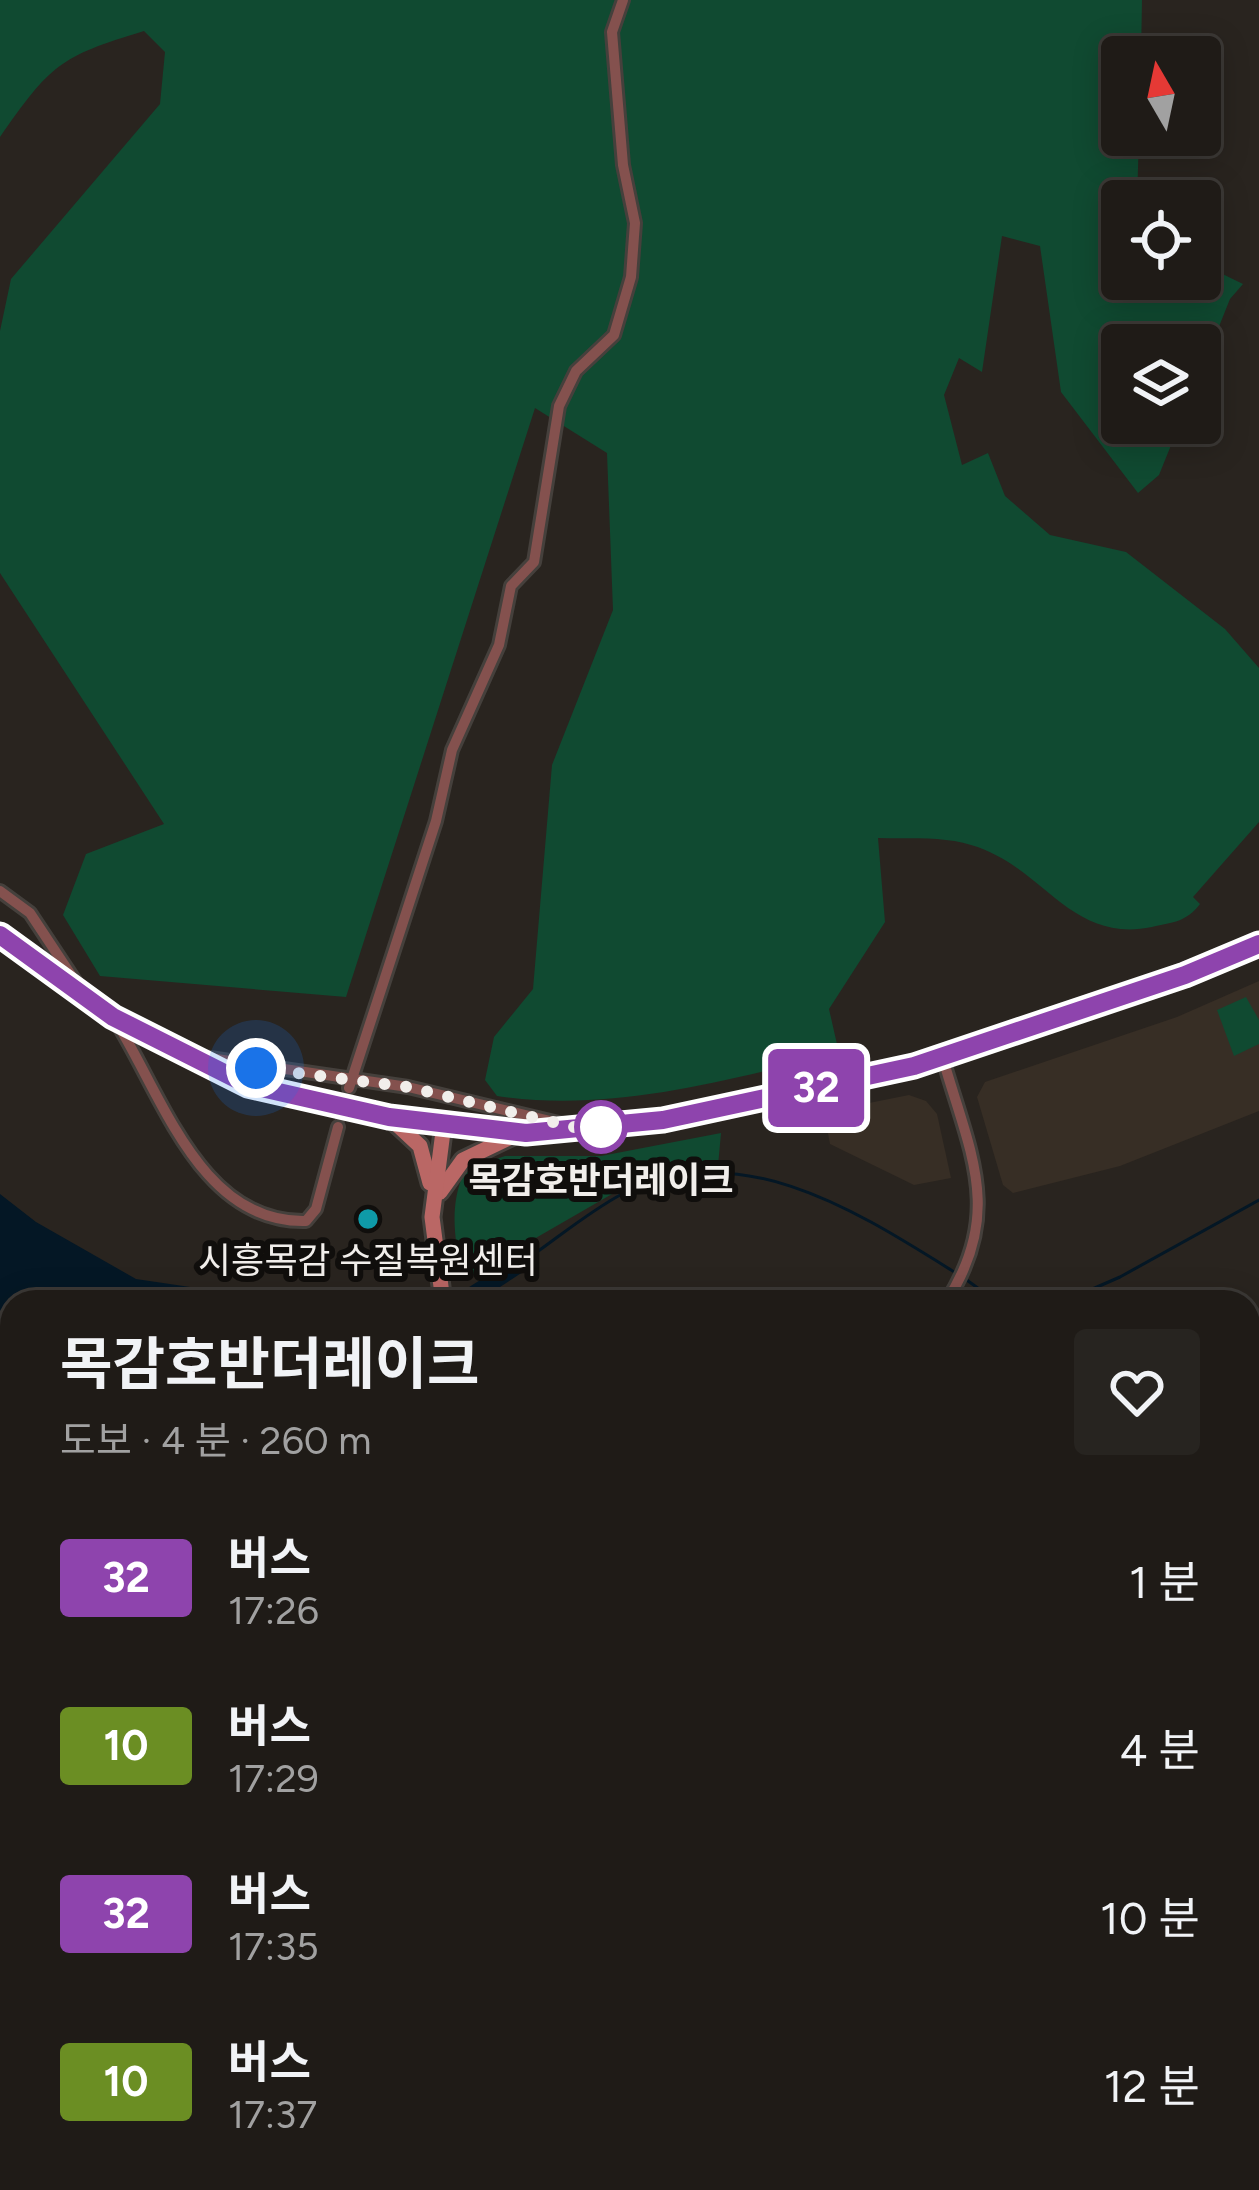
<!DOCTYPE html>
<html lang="ko">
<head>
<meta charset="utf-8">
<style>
  body { margin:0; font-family:Figtree,"Noto Sans KR",sans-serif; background:#272420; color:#f1f3f6; height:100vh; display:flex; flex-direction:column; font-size:45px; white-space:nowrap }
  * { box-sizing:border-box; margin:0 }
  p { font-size:39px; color:#a1a1a1 }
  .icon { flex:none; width:66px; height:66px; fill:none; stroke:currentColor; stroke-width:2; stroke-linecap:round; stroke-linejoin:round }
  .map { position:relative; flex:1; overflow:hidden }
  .panel { position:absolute; left:0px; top:1290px; width:1260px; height:900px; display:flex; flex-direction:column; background:#1f1b17; border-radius:36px 36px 0 0; box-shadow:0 6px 30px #0003,0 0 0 3px #3c3936 }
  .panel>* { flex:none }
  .badge { padding:0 24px; border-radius:9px; font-size:42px; line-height:78px }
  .needle { width:78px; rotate:351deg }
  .fabs { position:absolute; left:1101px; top:36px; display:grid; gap:24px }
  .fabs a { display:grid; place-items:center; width:120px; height:120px; border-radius:12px; background:#1f1b17; box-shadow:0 6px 30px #0003,0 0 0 3px #3c3936; font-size:60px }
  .you { position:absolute; width:60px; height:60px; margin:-30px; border:9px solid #fff; border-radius:50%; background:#1a73e8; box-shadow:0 0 0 18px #1a73e833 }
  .map>.badge { position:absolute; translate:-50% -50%; box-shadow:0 0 0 6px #fff }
  .round { display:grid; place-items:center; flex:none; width:126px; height:126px; border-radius:12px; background:#272420 }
  .headline { display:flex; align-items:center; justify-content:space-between; height:204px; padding:0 60px }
  h1 { font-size:57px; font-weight:700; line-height:90px }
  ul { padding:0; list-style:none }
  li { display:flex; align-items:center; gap:36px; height:168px; padding:0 60px }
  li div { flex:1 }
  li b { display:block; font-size:45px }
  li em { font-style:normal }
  li .badge { min-width:132px; font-weight:700; text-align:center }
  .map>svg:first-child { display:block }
  .built { fill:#372e25 }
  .green { fill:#104a31 }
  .water { fill:#041725 }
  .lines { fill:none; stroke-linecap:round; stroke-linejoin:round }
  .stream { stroke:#041725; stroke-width:3 }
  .street-tunnel { stroke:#47423e; stroke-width:10; stroke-dasharray:10 5; stroke-linecap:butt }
  .street-casing { stroke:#45403c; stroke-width:16 }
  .secondary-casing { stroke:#45403c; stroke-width:21 }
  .street { stroke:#84514e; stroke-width:10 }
  .secondary { stroke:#ba6765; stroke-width:15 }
  .line-casing { stroke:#fff; stroke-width:27 }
  .line { stroke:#8e44ad; stroke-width:18 }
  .walk { stroke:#f1eeeb; stroke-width:12; stroke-dasharray:0 21.6 }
  .stop-dot { fill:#fff; stroke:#8e44ad; stroke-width:6 }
  .culture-dot { fill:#0f9aa8; stroke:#100e0c; stroke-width:4.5 }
  .labels { text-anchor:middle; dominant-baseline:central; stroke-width:12; stroke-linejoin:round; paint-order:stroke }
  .stop-label { font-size:36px; font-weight:bold; fill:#f1eeeb; stroke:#100e0c }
  .poi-label { font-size:36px; fill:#f1eeeb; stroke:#100e0c }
</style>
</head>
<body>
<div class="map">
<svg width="1259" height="2190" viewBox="0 0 1259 2190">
  <rect width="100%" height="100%" fill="#29241f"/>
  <g class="built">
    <path d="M 1259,981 L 1259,1111 L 1120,1166 L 1013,1193 L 1003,1185 L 977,1097 L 985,1082 L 1177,1017 Z"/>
    <path d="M 909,1095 L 926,1101 L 937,1114 L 951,1178 L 914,1185 L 830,1144 L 824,1112 Z"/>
  </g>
  <g class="green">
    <path d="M 0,0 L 1142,0 L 1141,57 L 1122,57 L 1122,135 L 1139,135 L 1137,201 L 1122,201 L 1122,279 L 1200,279 L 1200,263 L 1243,284 L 1230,299 L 1200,374 L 1200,345 L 1122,345 L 1122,423 L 1180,423 L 1159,475 L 1138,493 L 1061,392 L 1040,246 L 1002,236 L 982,372 L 959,358 L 944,395 L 962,465 L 988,453 L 1005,496 L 1050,535 L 1126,552 L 1225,629 L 1259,668 L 1259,822 L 1193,897 L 1200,904 C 1186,922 1174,922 1152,927 C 1069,944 1044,866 971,845 C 943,836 907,839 878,838 L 885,922 L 829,1009 L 839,1053 C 726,1080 613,1113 497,1096 L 485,1080 L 494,1037 L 533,989 L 552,765 L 613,610 L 607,453 L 535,408 L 346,997 L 100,976 L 63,915 L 86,854 L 164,824 L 0,573 L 0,331 L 11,279 L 160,104 L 165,52 L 144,31 C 58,57 51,65 0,137 Z"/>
    <path d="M 1246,997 L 1259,1020 L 1259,1044 L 1234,1056 L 1217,1010 Z"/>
    <path d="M 721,1133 L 718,1166 L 660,1174 L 619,1190 L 463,1280 C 455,1241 448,1207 465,1170 L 505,1156 L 601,1156 Z"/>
    <path d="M 1248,1591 L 1259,1595 L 1259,1906 L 1248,1931 Z"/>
    <path d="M 12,2054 L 12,2178 L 50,2178 L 45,2190 L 0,2190 L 0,2057 Z"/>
    <path d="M 140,2178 L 668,2178 L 668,2190 L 134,2190 Z"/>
  </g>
  <g class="water">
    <path d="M 0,1194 L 36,1222 L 136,1279 L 271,1299 L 342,1302 L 12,1302 L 12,1346 L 0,1334 Z"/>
    <path d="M 520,1255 L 530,1257 L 529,1268 L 477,1302 L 402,1302 L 466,1289 Z"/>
  </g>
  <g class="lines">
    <g class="stream">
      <path d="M 530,1257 C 560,1236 590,1211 622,1194 C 740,1134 858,1212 956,1273"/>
      <path d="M 964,1278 L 997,1302"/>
      <path d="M 1047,1302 L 1074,1297 L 1120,1277 L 1259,1200"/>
      <path d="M 1248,1557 L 1259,1563"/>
    </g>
    <path class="street-tunnel" d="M 338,1127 L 349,1088"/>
    <g class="street-casing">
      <g id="street">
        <path d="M 0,891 L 30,913 L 81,990"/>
        <path d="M 115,1020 C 162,1094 200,1224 306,1221 L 316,1209 L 338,1127"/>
        <path d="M 203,1057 L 408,1087 L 567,1125"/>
        <path d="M 943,1059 C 970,1153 1004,1213 946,1302"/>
        <path d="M 349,1088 L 436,821 L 452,750 L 499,645 L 511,586 L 534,562 L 559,406 L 576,371 L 614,335 L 631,277 L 635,223 L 623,165 L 612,32 L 623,0"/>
        <path d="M 0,1452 L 12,1455"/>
        <path d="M 0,1771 L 12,1766"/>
        <path d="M 0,1935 L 12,1953"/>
        <path d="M 97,2190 L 103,2178"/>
      </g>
    </g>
    <g class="secondary-casing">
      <g id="secondary">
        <path d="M 0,935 L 113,1017 L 248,1085 L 389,1117 L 526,1133 L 663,1120 L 885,1074 L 1053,1021 L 1259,944"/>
        <path d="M 391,1119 L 420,1146 L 430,1183"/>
        <path d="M 440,1192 L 463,1160 L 513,1136"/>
        <path d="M 443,1302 L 432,1217 L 444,1124"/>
        <path d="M 1248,2095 L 1259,2089"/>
      </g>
    </g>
    <use href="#street" class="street"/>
    <use href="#secondary" class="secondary"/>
  </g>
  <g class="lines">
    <g class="line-casing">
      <path id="line" d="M 0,935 L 113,1017 L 248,1085 L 389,1117 L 526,1133 L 663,1120 L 914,1066 L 1185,975 L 1259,944"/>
    </g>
    <use href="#line" class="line"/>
    <path class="walk" d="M 256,1068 L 408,1087 L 582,1129 L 616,1126 L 601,1127"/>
  </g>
  <circle class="stop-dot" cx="601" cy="1127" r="24"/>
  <circle class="culture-dot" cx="368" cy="1219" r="12"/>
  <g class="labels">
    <g class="stop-label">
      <text x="601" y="1180">목감호반더레이크</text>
    </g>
    <g class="poi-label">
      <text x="368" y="1260">시흥목감 수질복원센터</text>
    </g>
  </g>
</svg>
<div class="fabs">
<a><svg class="needle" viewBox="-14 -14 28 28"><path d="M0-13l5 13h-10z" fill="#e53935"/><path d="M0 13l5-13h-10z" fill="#a1a1a1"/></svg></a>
<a><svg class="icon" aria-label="locate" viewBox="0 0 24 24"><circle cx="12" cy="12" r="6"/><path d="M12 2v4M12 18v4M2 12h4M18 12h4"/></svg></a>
<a><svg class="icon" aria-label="layers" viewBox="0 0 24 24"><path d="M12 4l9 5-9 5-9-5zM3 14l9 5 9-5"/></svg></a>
</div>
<div class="you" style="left:256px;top:1068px"></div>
<b class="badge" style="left:816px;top:1088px;background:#8e44ad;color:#fff">32</b>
<section class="panel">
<div class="headline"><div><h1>목감호반더레이크</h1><p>도보 · 4 분 · 260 m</p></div><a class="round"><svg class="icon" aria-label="heart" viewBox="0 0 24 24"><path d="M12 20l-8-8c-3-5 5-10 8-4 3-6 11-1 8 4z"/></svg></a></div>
<ul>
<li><span class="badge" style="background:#8e44ad;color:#fff">32</span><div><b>버스</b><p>17:26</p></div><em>1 분</em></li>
<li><span class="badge" style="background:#6b8e23;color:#fff">10</span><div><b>버스</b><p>17:29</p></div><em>4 분</em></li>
<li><span class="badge" style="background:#8e44ad;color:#fff">32</span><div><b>버스</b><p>17:35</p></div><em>10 분</em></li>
<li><span class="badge" style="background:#6b8e23;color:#fff">10</span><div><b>버스</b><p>17:37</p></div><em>12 분</em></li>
</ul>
</section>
</div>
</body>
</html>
